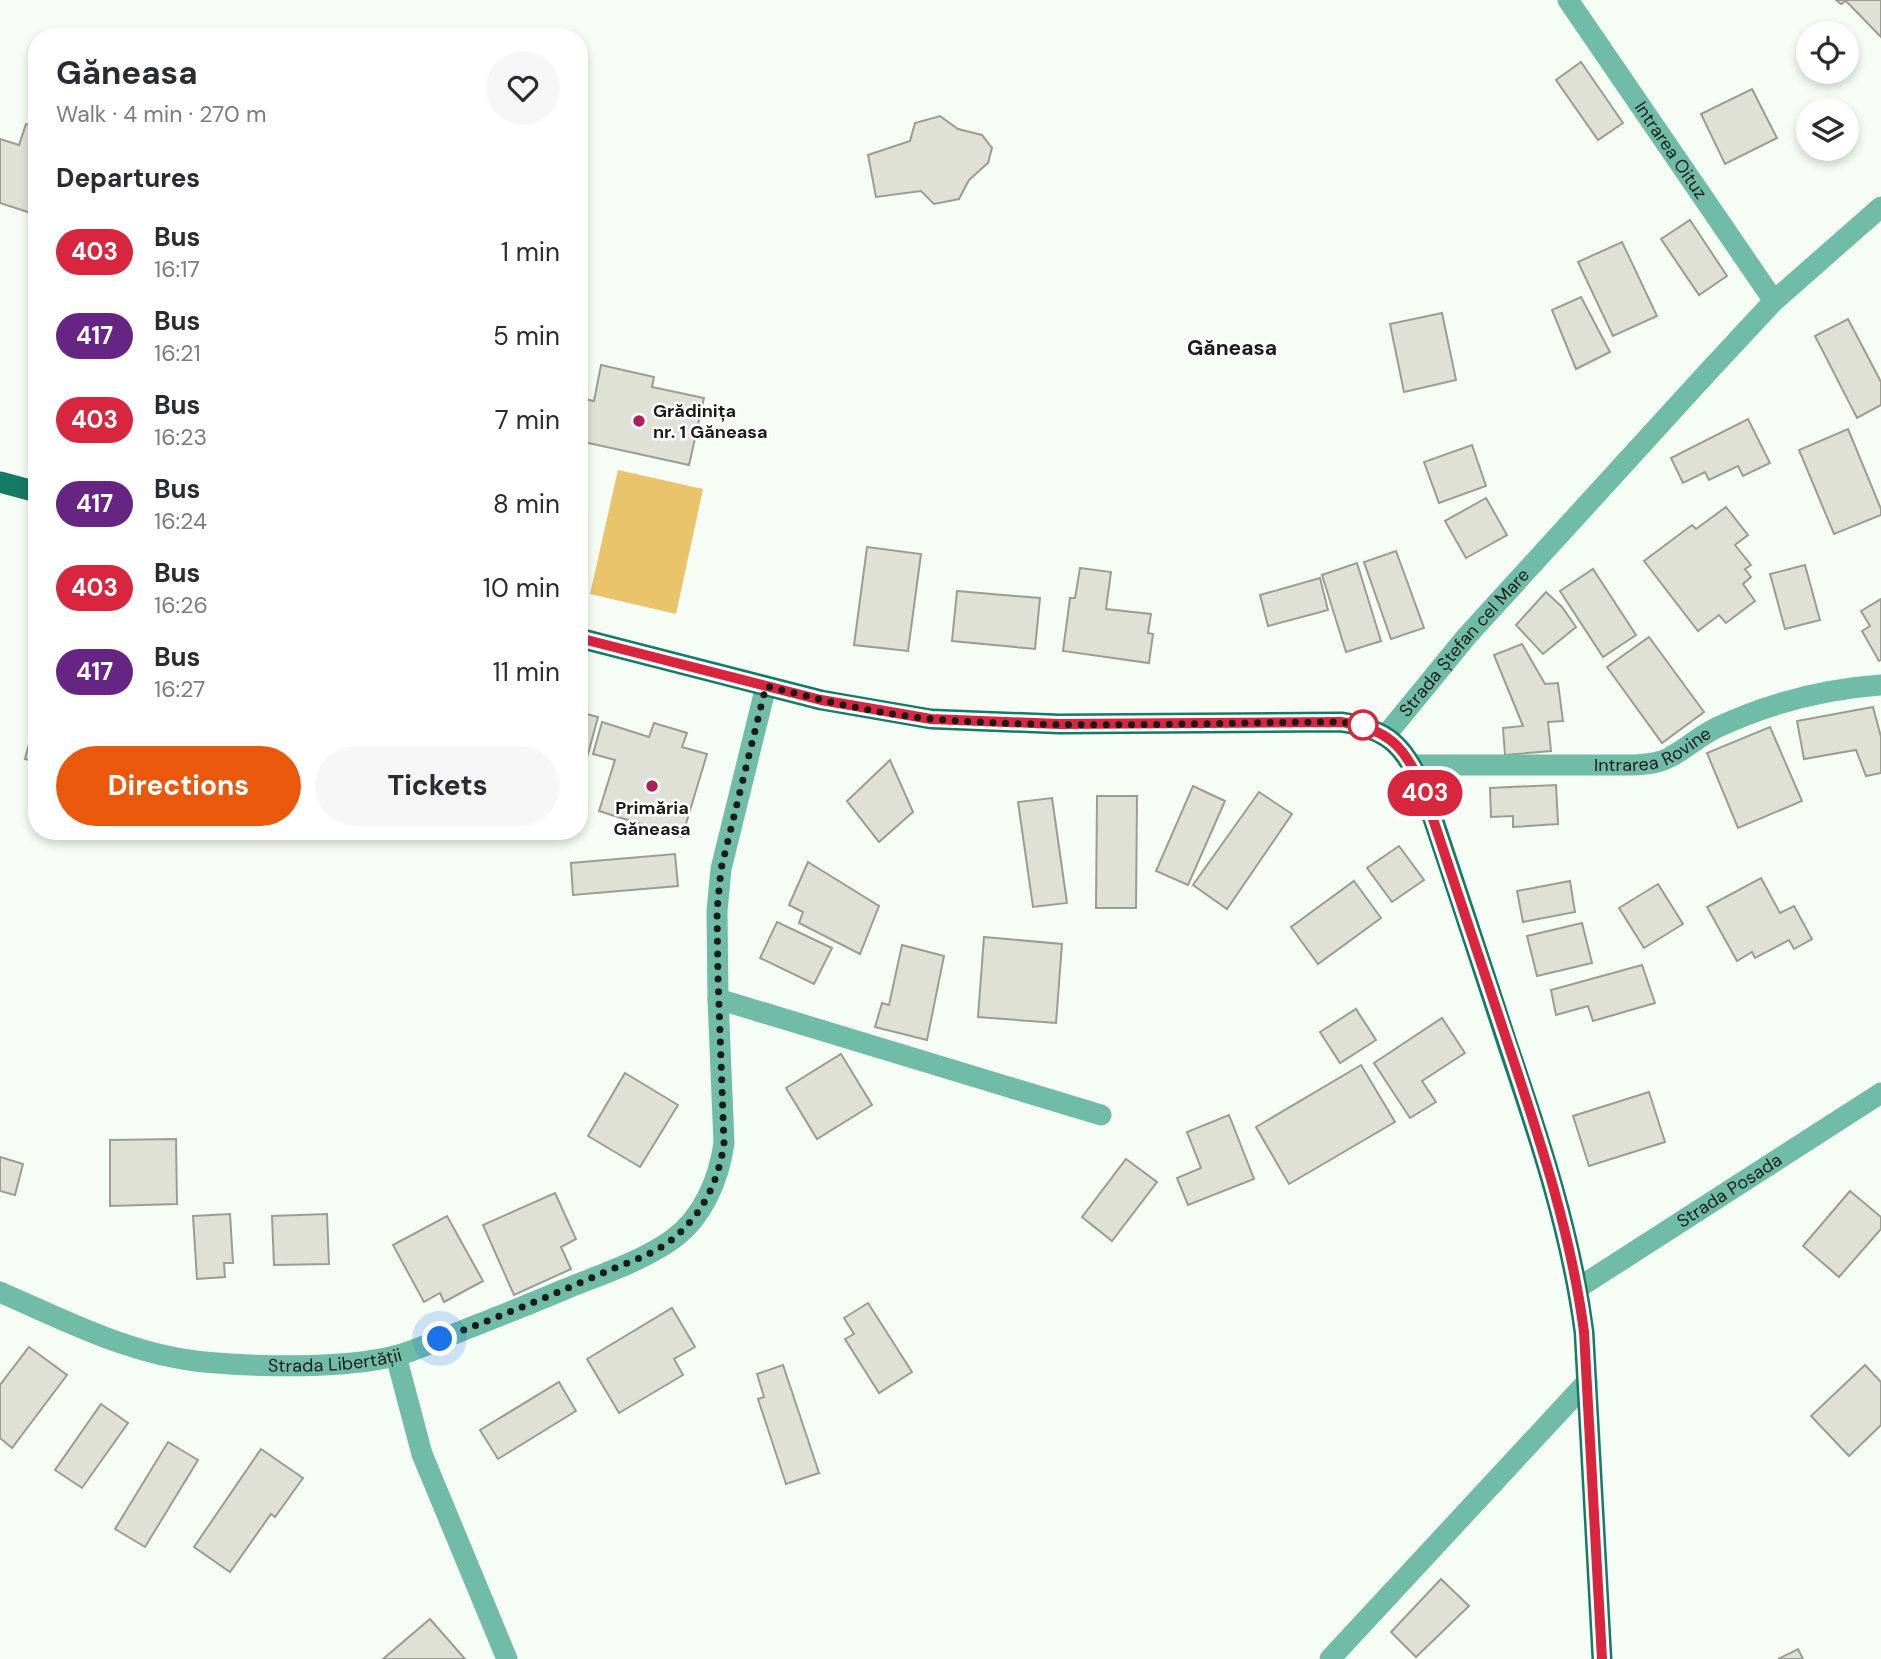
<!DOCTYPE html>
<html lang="en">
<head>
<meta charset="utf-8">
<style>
  body { margin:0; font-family:"DM Sans",sans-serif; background:#f7f7f7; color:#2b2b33; height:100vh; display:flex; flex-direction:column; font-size:26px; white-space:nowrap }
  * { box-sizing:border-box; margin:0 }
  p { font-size:23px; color:#7c7c81 }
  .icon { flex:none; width:38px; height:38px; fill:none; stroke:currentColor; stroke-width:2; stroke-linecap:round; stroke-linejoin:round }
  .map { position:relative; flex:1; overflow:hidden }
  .sheet { position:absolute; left:28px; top:28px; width:560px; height:812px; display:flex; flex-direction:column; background:#fff; border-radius:28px; box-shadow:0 4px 10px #0003 }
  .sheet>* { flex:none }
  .badge { padding:0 14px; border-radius:23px; font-size:24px; line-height:46px }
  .buttons { position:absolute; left:1796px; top:21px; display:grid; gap:14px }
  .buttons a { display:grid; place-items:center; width:63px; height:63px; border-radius:50%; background:#fff; box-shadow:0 4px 10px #0003; font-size:35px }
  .you { position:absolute; width:35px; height:35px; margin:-18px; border:5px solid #fff; border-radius:50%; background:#1a73e8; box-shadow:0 0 0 10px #1a73e833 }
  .map>.badge { position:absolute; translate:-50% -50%; box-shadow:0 0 0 4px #fff }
  h2 { padding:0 28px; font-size:26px; line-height:63px }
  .round { display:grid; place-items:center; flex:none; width:74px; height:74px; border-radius:37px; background:#f7f7f7 }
  .head { display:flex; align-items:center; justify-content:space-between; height:119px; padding:0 28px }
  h1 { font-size:33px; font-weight:700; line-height:52px }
  .primary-button { display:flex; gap:14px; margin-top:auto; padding:14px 28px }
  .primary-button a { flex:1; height:80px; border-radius:42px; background:#ea580c; color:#fff; font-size:28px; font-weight:700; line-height:80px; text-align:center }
  .primary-button a+a { background:#f7f7f7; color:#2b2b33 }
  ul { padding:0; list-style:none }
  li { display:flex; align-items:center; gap:21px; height:84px; padding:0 28px }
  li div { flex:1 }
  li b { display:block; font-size:26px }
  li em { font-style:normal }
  li .badge { min-width:77px; font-weight:700; text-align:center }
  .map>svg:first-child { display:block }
  .green { fill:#e9c46a }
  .building { fill:#dfe1d7; stroke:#9b9d94; stroke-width:2 }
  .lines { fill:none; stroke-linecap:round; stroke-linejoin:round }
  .minor { stroke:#70bca6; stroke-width:21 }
  .major { stroke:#147b64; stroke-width:21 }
  .line-casing { stroke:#fff; stroke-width:16 }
  .line { stroke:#d7263d; stroke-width:10 }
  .walk { stroke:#191c19; stroke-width:7; stroke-dasharray:0 12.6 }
  .poi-dot { fill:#ae2059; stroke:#fff; stroke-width:2.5 }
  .stop-dot { fill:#fff; stroke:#d7263d; stroke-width:3.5 }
  .labels { text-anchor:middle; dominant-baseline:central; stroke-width:5; stroke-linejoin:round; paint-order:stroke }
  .street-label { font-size:18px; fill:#191c19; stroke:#fff }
  .poi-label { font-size:18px; font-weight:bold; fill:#191c19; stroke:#fff; text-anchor:start }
  .quarter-label { font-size:21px; font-weight:bold; fill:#191c19; stroke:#fff }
</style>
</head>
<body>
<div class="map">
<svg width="1881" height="1659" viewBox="0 0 1881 1659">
  <rect width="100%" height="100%" fill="#f5fdf5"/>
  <path class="green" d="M 618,470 L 703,489 L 676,614 L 590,594 Z"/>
  <g class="building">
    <path d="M 1836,0 L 1881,0 L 1881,37 L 1846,1 L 1841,4 Z"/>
    <path d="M 1581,62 L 1623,123 L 1598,140 L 1556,80 Z"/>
    <path d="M 1752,89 L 1777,138 L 1725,164 L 1701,114 Z"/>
    <path d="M 940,116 L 958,129 L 982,135 L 992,148 L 988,163 L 969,180 L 959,199 L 934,204 L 921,191 L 876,197 L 868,155 L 910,141 L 915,123 Z"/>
    <path d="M 26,124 L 37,127 L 37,215 L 0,203 L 0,139 L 19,145 Z"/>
    <path d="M 1690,220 L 1727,276 L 1699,295 L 1661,239 Z"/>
    <path d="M 1622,242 L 1657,316 L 1613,336 L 1578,262 Z"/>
    <path d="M 1581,297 L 1610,352 L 1576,369 L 1552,310 Z"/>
    <path d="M 1442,313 L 1456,380 L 1404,392 L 1390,324 Z"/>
    <path d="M 1848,319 L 1881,382 L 1881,405 L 1857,418 L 1815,336 Z"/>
    <path d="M 601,365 L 654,377 L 652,387 L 704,398 L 689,465 L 579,441 L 579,398 L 594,401 Z"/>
    <path d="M 37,382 L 37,407 L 30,405 Z"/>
    <path d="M 1748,419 L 1770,463 L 1743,476 L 1738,466 L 1709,480 L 1705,472 L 1683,483 L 1671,458 Z"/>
    <path d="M 1848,429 L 1881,509 L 1881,515 L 1834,534 L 1799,450 Z"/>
    <path d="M 1472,445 L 1486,486 L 1439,503 L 1424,462 Z"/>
    <path d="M 1486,498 L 1507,535 L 1466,558 L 1445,521 Z"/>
    <path d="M 1726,507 L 1748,535 L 1735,545 L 1751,565 L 1745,569 L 1751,577 L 1743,584 L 1755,601 L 1726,623 L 1719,615 L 1698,631 L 1644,561 L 1692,525 L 1696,529 Z"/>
    <path d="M 867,547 L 921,554 L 908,651 L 854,645 Z"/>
    <path d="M 1396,551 L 1424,628 L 1391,639 L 1364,562 Z"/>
    <path d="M 1357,563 L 1381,641 L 1346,652 L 1322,575 Z"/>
    <path d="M 1805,565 L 1820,620 L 1785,629 L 1770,574 Z"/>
    <path d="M 1080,568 L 1111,572 L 1106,609 L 1151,614 L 1148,633 L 1153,634 L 1149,663 L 1063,651 L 1070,598 L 1075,598 Z"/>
    <path d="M 1593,569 L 1636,635 L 1603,657 L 1560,591 Z"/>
    <path d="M 1320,578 L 1328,610 L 1268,626 L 1260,595 Z"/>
    <path d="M 957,591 L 1040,598 L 1035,649 L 952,641 Z"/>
    <path d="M 1546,592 L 1562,607 L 1576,627 L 1543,654 L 1516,625 Z"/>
    <path d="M 1881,599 L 1881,660 L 1879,661 L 1862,631 L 1870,626 L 1861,611 Z"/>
    <path d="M 1649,637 L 1704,712 L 1662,743 L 1607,667 Z"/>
    <path d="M 1522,644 L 1545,684 L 1558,683 L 1563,721 L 1548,722 L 1551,751 L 1505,755 L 1503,728 L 1523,726 L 1494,655 Z"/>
    <path d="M 1873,707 L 1881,737 L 1881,773 L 1866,776 L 1856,750 L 1804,759 L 1797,721 Z"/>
    <path d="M 579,712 L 598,717 L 581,780 L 579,779 Z"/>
    <path d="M 37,713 L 37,762 L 25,759 Z"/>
    <path d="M 602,722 L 649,737 L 654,723 L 687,733 L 682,747 L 707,754 L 682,837 L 599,811 L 615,760 L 593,754 Z"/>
    <path d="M 1770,727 L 1802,801 L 1738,828 L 1707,753 Z"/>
    <path d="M 890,760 L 913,812 L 879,842 L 847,801 Z"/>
    <path d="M 1556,785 L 1558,824 L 1513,827 L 1513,816 L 1491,817 L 1490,788 Z"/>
    <path d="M 1193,786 L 1225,801 L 1188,885 L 1156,871 Z"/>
    <path d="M 1259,792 L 1292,814 L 1227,909 L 1193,885 Z"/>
    <path d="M 1097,796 L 1137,796 L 1136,908 L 1096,908 Z"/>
    <path d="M 1052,798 L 1067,903 L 1033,907 L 1018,802 Z"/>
    <path d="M 1399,846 L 1424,880 L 1392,902 L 1367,868 Z"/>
    <path d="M 675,854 L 678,886 L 573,895 L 571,863 Z"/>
    <path d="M 808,862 L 879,906 L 860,954 L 799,923 L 803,912 L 789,905 Z"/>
    <path d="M 1761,878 L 1780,913 L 1794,906 L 1812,939 L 1794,949 L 1789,940 L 1755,958 L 1752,952 L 1737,961 L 1707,907 Z"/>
    <path d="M 1354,881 L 1381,918 L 1318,964 L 1291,927 Z"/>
    <path d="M 1570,881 L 1575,912 L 1523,922 L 1517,891 Z"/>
    <path d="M 1658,884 L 1683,924 L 1644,948 L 1619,908 Z"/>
    <path d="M 777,922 L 832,948 L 814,984 L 760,958 Z"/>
    <path d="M 1582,923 L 1592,963 L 1537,976 L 1527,936 Z"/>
    <path d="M 984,937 L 1062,944 L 1056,1023 L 978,1017 Z"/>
    <path d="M 902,945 L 944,956 L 927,1040 L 875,1027 L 882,1003 L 889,1005 Z"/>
    <path d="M 1642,965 L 1655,1003 L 1593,1021 L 1588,1006 L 1556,1015 L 1551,990 Z"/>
    <path d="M 1356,1009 L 1376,1040 L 1340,1063 L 1320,1032 Z"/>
    <path d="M 1442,1018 L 1465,1053 L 1422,1081 L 1436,1102 L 1410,1118 L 1374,1063 Z"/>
    <path d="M 841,1054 L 872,1105 L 817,1139 L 786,1088 Z"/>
    <path d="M 1361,1065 L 1395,1122 L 1289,1184 L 1256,1127 Z"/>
    <path d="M 625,1073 L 678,1105 L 640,1167 L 588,1136 Z"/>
    <path d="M 1649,1092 L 1665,1142 L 1589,1166 L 1573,1116 Z"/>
    <path d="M 1229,1115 L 1254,1179 L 1188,1205 L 1177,1178 L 1201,1168 L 1187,1132 Z"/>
    <path d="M 176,1139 L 177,1204 L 110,1206 L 110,1140 Z"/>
    <path d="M 0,1157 L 23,1164 L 15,1195 L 0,1191 Z"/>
    <path d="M 1126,1159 L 1157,1182 L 1112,1241 L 1082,1217 Z"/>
    <path d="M 1850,1191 L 1881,1217 L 1881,1229 L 1839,1277 L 1803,1246 Z"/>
    <path d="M 555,1193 L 576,1239 L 561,1247 L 571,1269 L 514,1295 L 483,1225 Z"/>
    <path d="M 230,1214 L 233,1263 L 224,1263 L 225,1277 L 197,1279 L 193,1216 Z"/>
    <path d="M 327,1214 L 329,1264 L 274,1265 L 272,1216 Z"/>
    <path d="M 447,1216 L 483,1281 L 444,1302 L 440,1293 L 424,1302 L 393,1245 Z"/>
    <path d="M 868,1303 L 912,1372 L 879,1393 L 845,1339 L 854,1334 L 844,1318 Z"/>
    <path d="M 672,1308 L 695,1347 L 674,1359 L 683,1375 L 619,1413 L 587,1359 Z"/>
    <path d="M 29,1347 L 67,1375 L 12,1448 L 0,1438 L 0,1385 Z"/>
    <path d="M 783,1365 L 819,1473 L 786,1484 L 758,1399 L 764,1397 L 757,1374 Z"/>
    <path d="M 1865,1365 L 1881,1382 L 1881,1425 L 1849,1456 L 1811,1416 Z"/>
    <path d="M 559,1382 L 576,1411 L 498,1459 L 480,1430 Z"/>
    <path d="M 101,1404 L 128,1423 L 82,1488 L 55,1470 Z"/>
    <path d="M 168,1442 L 198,1460 L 145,1547 L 115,1529 Z"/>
    <path d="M 261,1449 L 303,1478 L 275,1517 L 271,1514 L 230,1572 L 194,1547 Z"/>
    <path d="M 1441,1579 L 1469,1606 L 1416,1657 L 1391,1632 Z"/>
    <path d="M 430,1619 L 465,1659 L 383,1659 Z"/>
    <path d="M 1798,1649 L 1803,1659 L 1778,1659 Z"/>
  </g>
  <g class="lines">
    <g class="minor">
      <path id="s1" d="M 1568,0 L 1774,301"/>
      <path id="s2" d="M 1386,735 L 1467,636 L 1707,373 L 1774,301 L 1881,207"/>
      <path id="s3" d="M 1413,765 L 1635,765 C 1648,764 1661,763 1672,756 C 1688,747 1701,735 1718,727 C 1770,703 1824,689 1881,685"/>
      <path d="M 718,999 L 1101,1115"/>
      <path id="s4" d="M 1578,1288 L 1881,1093"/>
      <path id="s5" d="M 0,1292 C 66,1321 131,1355 204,1362 C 260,1367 341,1369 395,1356 C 412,1352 428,1344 444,1338 C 484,1322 523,1307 563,1290 C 599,1275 641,1262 673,1239 C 703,1217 719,1179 724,1143 L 718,999 L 717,911 L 721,869 L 766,686"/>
      <path d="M 396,1356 L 422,1454 L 507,1659"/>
      <path d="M 1330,1659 L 1587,1382"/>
    </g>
    <g class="major">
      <path d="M 0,482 L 37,492"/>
      <path d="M 579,638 L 821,700 L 931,719 L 1059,724 L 1341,722 C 1388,729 1405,746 1423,789 C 1452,874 1480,960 1508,1046 C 1540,1140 1571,1233 1584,1332 L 1602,1659"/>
    </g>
  </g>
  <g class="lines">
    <g class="line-casing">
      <path id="line" d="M 579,638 L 821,700 L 931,719 L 1059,724 L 1341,722 C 1388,729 1405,746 1423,789 C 1451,873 1479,957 1507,1041 C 1539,1137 1571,1232 1584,1332 L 1602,1659"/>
    </g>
    <use href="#line" class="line"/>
    <path class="walk" d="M 440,1339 C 496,1318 550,1296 605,1272 C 628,1262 657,1254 676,1236 C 704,1212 719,1179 724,1143 L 718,977 L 717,911 L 721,869 L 766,686 C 821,700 876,714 933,719 C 1068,730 1205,722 1341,722 L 1363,725"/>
  </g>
  <g class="poi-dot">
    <circle cx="639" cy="421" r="7"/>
    <circle cx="652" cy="786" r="7"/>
  </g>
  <circle class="stop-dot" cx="1363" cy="725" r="14"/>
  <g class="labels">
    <g class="street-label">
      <text stroke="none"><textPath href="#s1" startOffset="182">Intrarea Oituz</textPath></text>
      <text stroke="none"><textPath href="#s2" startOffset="121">Strada Ștefan cel Mare</textPath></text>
      <text stroke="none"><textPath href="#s3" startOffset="243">Intrarea Rovine</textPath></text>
      <text stroke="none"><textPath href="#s4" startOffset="180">Strada Posada</textPath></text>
      <text stroke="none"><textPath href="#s5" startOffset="348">Strada Libertății</textPath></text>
    </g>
    <g class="poi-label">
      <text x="653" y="411">Grădinița<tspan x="653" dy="21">nr. 1 Găneasa</tspan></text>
      <text x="652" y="808" text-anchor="middle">Primăria<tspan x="652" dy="21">Găneasa</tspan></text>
    </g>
    <g class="quarter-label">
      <text x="1232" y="348">Găneasa</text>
    </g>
  </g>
</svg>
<div class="buttons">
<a><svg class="icon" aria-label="locate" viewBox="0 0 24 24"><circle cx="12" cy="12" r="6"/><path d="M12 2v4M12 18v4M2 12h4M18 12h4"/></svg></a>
<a><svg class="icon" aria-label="layers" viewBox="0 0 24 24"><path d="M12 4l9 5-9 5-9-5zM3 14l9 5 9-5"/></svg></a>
</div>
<div class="you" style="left:440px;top:1339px"></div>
<b class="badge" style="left:1425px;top:793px;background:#d7263d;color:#fff">403</b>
<section class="sheet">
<div class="head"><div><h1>Găneasa</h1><p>Walk · 4 min · 270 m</p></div><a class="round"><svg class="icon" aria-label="heart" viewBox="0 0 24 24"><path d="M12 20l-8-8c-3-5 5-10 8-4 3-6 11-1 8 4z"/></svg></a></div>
<h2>Departures</h2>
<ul>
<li><span class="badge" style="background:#d7263d;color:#fff">403</span><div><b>Bus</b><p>16:17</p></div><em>1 min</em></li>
<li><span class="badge" style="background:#662483;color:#fff">417</span><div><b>Bus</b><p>16:21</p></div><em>5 min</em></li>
<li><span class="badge" style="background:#d7263d;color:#fff">403</span><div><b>Bus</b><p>16:23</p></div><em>7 min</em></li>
<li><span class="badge" style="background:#662483;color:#fff">417</span><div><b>Bus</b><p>16:24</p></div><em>8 min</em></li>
<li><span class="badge" style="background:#d7263d;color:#fff">403</span><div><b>Bus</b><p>16:26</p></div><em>10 min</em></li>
<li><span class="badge" style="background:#662483;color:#fff">417</span><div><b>Bus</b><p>16:27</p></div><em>11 min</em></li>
</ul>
<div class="primary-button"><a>Directions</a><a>Tickets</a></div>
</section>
</div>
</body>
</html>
